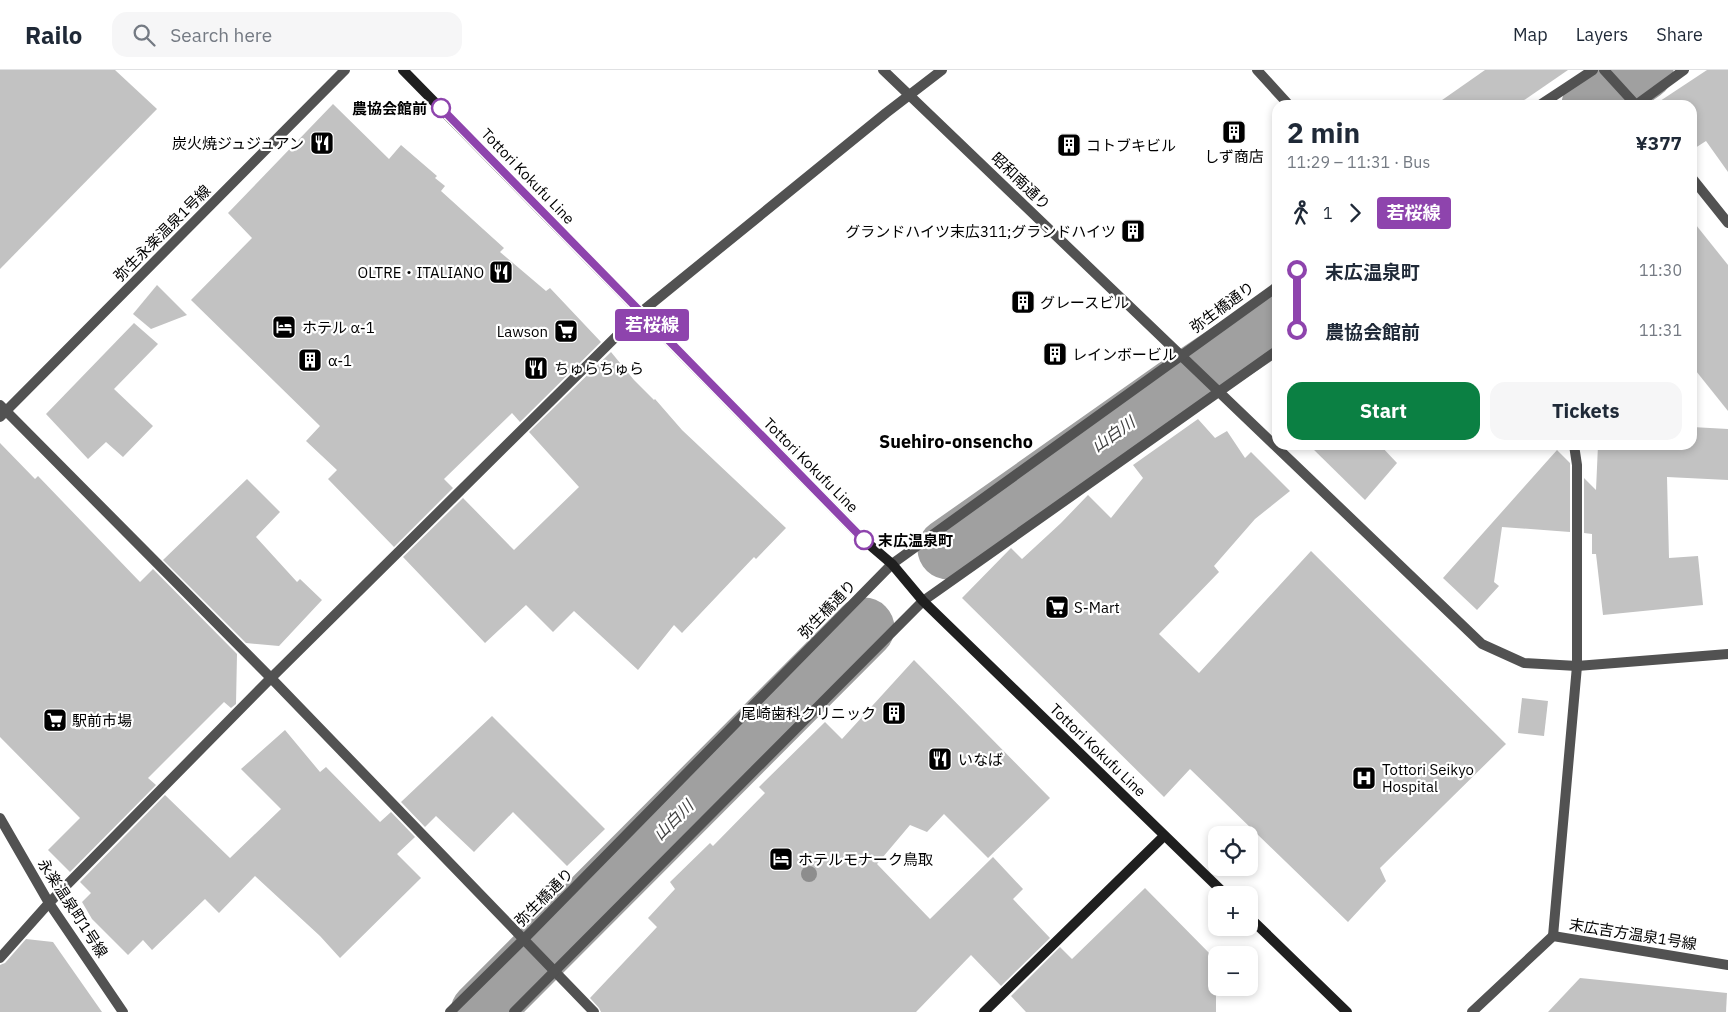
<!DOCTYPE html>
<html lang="en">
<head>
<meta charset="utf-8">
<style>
  body { margin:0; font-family:"IBM Plex Sans","Noto Sans JP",sans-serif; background:#f6f6f7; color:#1f2937; height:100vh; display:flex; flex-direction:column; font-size:19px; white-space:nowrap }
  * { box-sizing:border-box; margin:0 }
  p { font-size:16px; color:#747a83 }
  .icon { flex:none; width:28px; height:28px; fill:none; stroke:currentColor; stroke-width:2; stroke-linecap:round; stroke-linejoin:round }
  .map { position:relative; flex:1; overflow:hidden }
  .drawer { position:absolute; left:1272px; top:30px; width:425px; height:350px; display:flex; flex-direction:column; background:#fff; border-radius:15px; box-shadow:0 2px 8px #0003 }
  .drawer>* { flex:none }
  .badge { padding:0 10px; border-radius:4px; font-size:18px; line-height:32px }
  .controls { position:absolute; left:1208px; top:756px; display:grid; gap:10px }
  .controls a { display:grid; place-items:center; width:50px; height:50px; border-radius:10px; background:#fff; box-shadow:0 2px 8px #0003; font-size:25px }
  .map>.badge { position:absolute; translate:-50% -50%; box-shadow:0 0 0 2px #fff }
  .legs { display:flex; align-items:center; gap:8px; height:55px; padding:0 15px; font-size:16px }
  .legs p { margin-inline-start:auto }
  .head { display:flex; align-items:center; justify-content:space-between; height:85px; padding:0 15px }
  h1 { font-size:28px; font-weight:700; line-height:38px }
  .button { display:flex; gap:10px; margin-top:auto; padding:10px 15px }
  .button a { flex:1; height:58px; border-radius:15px; background:#0b8043; color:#fff; font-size:20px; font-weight:700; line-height:58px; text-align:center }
  .button a+a { background:#f6f6f7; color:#1f2937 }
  ul { padding:0 15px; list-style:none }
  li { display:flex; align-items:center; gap:18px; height:60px; font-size:19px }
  li i { display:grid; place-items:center; width:8px; height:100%; margin:0 6px; background:currentColor }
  li i::after { content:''; width:12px; height:12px; margin:-6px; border:4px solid; border-radius:50%; background:#fff }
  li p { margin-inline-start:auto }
  li:first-child i { background:linear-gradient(#0000 50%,currentColor 0) }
  li:last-child i { background:linear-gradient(currentColor 50%,#0000 0) }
  header { display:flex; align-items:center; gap:30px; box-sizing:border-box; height:70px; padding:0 25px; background:#fff; border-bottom:1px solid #e0e1e3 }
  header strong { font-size:24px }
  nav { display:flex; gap:28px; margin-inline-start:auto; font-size:18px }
  .search { width:350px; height:45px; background:#f6f6f7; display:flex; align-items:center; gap:12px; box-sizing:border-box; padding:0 18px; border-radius:15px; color:#747a83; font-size:19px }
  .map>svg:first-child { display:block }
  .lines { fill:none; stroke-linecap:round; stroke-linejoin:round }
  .river { stroke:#a0a0a0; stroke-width:61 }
  .building { fill:#c2c2c2 }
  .street { stroke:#525252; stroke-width:10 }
  .secondary { stroke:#1f1f1f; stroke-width:10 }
  .tree { fill:#8d8d8d }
  .line-1-casing { stroke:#fff; stroke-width:11 }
  .line-1 { stroke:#8e44ad; stroke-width:8 }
  .stop-1-dot { fill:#fff; stroke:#8e44ad; stroke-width:2.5 }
  .labels { text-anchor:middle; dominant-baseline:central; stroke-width:4.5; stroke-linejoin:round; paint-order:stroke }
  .stop-label { font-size:15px; font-weight:bold; fill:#000; stroke:#fff; text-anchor:end }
  .poi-label { font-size:15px; fill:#000; stroke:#fff; text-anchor:start }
  .street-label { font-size:15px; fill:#000; stroke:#fff }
  .water-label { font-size:16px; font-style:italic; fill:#414141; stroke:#fff }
  .quarter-label { font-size:18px; font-weight:bold; fill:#000; stroke:#fff }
</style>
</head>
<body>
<header>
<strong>Railo</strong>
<div class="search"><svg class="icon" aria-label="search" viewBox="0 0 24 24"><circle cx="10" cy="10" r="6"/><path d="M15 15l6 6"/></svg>Search here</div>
<nav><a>Map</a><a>Layers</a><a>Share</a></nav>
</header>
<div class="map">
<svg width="1728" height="942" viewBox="0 0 1728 942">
  <rect width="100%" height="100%" fill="#fff"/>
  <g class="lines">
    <g class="river">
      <path d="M 1592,35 L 1643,0"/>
      <path d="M 948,479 L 1178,317 L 1278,250"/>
      <path d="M 481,942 L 864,558"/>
    </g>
  </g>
  <g class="building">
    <path d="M 0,0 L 115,0 L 157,39 L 0,199 Z"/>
    <path d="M 1485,0 L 1568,0 L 1517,35 L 1435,35 Z"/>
    <path d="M 1707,0 L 1728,0 L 1728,102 L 1706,71 L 1692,80 L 1692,35 L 1654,35 Z"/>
    <path d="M 333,34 L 389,89 L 401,75 L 437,106 L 435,108 L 445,116 L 441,121 L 504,178 L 500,182 L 546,221 L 550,218 L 601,272 L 520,352 L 512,343 L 444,409 L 453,418 L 394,477 L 328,409 L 337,400 L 306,371 L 320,356 L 191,230 L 252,168 L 228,143 Z"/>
    <path d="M 1692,150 L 1728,195 L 1728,341 L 1692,296 Z"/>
    <path d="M 157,215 L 187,245 L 151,259 L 133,244 Z"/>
    <path d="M 134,253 L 158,274 L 114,319 L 153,356 L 123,387 L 106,372 L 88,389 L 46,344 Z"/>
    <path d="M 611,282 L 634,310 L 654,330 L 655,329 L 682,360 L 786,458 L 756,489 L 754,487 L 682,563 L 674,555 L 638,600 L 574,541 L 553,562 L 526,535 L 485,573 L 403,487 L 463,428 L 514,480 L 579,417 L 529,362 Z"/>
    <path d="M 1198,349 L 1215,368 L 1227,361 L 1245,388 L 1251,382 L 1290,421 L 1255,449 L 1214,496 L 1219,502 L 1159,564 L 1199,603 L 1311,481 L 1506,674 L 1380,798 L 1386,811 L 1348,852 L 1190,699 L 1164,727 L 962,528 L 1011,478 L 1022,489 L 1061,453 L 1088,425 L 1111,448 L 1143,408 L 1133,395 Z"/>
    <path d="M 1692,357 L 1728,359 L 1728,410 L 1667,407 L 1669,488 L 1698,486 L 1703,535 L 1603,545 L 1596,484 L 1592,484 L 1592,464 L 1584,463 L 1584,408 L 1596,420 L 1598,375 L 1692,375 Z"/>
    <path d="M 0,373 L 35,409 L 38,406 L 140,512 L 153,499 L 237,584 L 236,634 L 231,638 L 224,632 L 148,708 L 156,715 L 70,802 L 48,780 L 80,748 L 0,667 Z"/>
    <path d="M 1309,375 L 1380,375 L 1397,393 L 1365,430 Z"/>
    <path d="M 1557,380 L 1570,393 L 1570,462 L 1502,457 L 1494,512 L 1499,516 L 1477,540 L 1443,508 Z"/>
    <path d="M 247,409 L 280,442 L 256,467 L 297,512 L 300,509 L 322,530 L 279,576 L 246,573 L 163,490 Z"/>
    <path d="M 914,590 L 1050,728 L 988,788 L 944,744 L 927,762 L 910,755 L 877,794 L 930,849 L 993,787 L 1023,819 L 1013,829 L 1050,868 L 1001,916 L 971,885 L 916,942 L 601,942 L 599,938 L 590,928 L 657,857 L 648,848 L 675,819 L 670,812 L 710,773 L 713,776 L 765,723 L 759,717 L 825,652 L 842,669 Z"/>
    <path d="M 1522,628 L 1548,631 L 1544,666 L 1518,663 Z"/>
    <path d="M 492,646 L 605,759 L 567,796 L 513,742 L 474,782 L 436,746 L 425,757 L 401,732 Z"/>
    <path d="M 285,660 L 320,702 L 326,697 L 380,752 L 391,742 L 415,767 L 397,784 L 421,808 L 340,888 L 320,866 L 255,806 L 219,843 L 205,829 L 152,880 L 143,870 L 128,885 L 92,849 L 82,832 L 91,823 L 80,812 L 165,725 L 230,788 L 281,739 L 241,699 Z"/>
    <path d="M 1145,818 L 1216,890 L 1216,942 L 1026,942 L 1011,926 L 1060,877 L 1072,889 Z"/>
    <path d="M 26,869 L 53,872 L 102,942 L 0,942 L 0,895 L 5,893 Z"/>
    <path d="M 1580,908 L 1727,923 L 1726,942 L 1548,942 Z"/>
  </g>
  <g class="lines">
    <g class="street">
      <path d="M 883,0 L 1482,574 L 1524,593 L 1577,596 L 1728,584"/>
      <path d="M 1257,0 L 1289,35"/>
      <path d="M 1604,0 L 1636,35"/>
      <path d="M 1540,35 L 1593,0"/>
      <path d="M 1636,35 L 1684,0"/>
      <path d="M 1692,108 L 1728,153"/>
      <path d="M 0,335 L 271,608 L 594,942"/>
      <path d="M 0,347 L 345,0"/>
      <path d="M 0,748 L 49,833 L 123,942"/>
      <path d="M 1553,866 L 1577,596 L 1577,395 L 1574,375"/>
      <path d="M 0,888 L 49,833 L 271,608 L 640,243 L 886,43 L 942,0"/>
      <path d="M 450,942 L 525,868 L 892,494 L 1278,216"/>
      <path d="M 514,942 L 923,531 L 1278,280"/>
      <path d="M 1472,942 L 1553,866 L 1728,895"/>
    </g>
    <g class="secondary">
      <path d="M 403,0 L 864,470 L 892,494 L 923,531 L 1226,825"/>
      <path d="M 1249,847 L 1347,942"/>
      <path d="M 984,942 L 1164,766"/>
    </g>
  </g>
  <circle class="tree" cx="809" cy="804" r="8"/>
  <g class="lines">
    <g class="line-1-casing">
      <path id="line-1" d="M 441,38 L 864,470"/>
    </g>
    <use href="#line-1" class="line-1"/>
  </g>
  <defs>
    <g id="building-square" transform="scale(1.25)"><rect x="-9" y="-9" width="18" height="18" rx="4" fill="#000" stroke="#fff"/><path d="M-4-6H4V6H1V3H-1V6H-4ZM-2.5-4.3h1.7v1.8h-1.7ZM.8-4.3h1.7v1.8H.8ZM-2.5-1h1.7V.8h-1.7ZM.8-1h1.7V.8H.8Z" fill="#fff"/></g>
    <g id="restaurant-square" transform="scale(1.25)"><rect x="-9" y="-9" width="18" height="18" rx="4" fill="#000" stroke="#fff"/><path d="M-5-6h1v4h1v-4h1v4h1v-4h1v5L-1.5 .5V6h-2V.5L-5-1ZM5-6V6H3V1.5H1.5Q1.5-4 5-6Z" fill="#fff"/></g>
    <g id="hotel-square" transform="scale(1.25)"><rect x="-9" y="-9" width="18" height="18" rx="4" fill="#000" stroke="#fff"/><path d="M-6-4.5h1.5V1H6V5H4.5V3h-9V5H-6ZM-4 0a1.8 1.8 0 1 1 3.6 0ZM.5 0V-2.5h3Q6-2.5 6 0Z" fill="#fff"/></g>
    <g id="supermarket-square" transform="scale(1.25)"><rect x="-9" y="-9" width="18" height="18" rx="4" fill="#000" stroke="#fff"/><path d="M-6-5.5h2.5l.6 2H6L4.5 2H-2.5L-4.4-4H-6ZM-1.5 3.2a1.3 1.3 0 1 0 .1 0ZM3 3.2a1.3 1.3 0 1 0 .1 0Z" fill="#fff"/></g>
    <g id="hospital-square" transform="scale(1.25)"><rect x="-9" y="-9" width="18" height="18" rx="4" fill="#000" stroke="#fff"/><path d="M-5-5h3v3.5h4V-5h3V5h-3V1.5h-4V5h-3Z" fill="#fff"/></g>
  </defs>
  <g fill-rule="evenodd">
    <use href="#building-square" x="1234" y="62"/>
    <use href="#restaurant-square" x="322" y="73"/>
    <use href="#building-square" x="1069" y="75"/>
    <use href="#building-square" x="1133" y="161"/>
    <use href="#restaurant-square" x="501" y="202"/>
    <use href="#building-square" x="1023" y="232"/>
    <use href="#hotel-square" x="284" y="257"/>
    <use href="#supermarket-square" x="566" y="261"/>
    <use href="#building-square" x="1055" y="284"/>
    <use href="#building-square" x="310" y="290"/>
    <use href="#restaurant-square" x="536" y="298"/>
    <use href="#supermarket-square" x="1057" y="537"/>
    <use href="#building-square" x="894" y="643"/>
    <use href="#supermarket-square" x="55" y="650"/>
    <use href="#restaurant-square" x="940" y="689"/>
    <use href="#hospital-square" x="1364" y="708"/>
    <use href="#hotel-square" x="781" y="789"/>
  </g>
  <g class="stop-1-dot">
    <circle cx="441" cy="38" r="9"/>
    <circle cx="864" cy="470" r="9"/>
  </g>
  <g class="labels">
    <g class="stop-label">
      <text x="427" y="38">農協会館前</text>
      <text x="878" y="470" text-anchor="start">末広温泉町</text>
    </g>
    <g class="poi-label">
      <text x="304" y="73" text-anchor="end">炭火焼ジュジュアン</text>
      <text x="1086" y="75">コトブキビル</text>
      <text x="1234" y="86" text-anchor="middle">しず商店</text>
      <text x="1116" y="161" text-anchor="end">グランドハイツ末広311;グランドハイツ</text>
      <text x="484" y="202" text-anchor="end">OLTRE・ITALIANO</text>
      <text x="1040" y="232">グレースビル</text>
      <text x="302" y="257">ホテル α-1</text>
      <text x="548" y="261" text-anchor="end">Lawson</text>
      <text x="1072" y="284">レインボービル</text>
      <text x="328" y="290">α-1</text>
      <text x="554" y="298">ちゅらちゅら</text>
      <text x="1074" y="537">S-Mart</text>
      <text x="876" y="643" text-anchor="end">尾崎歯科クリニック</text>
      <text x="72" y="650">駅前市場</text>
      <text x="958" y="689">いなば</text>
      <text x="1382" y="699">Tottori Seikyo<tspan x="1382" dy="17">Hospital</tspan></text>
      <text x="798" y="789">ホテルモナーク鳥取</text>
    </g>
    <g class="street-label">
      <text transform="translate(528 106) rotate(46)">Tottori Kokufu Line</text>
      <text transform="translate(1021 111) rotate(44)">昭和南通り</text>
      <text transform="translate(162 163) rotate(-45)">弥生永楽温泉1号線</text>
      <text transform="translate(1222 237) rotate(-36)">弥生橋通り</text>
      <text transform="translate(811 395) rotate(45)">Tottori Kokufu Line</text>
      <text transform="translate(827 539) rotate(-46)">弥生橋通り</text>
      <text transform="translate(1098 680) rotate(44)">Tottori Kokufu Line</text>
      <text transform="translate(544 827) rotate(-45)">弥生橋通り</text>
      <text transform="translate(73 838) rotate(57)">永楽温泉町1号線</text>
      <text transform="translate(1633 864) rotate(9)">末広吉方温泉1号線</text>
    </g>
    <g class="water-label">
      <text transform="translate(1113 364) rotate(-35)">山白川</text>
      <text transform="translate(673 750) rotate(-45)">山白川</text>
    </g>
    <g class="quarter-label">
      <text x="956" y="371">Suehiro-onsencho</text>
    </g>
  </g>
</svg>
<div class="controls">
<a><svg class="icon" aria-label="locate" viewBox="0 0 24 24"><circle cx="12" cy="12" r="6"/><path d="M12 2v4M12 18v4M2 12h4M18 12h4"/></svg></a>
<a>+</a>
<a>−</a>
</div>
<b class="badge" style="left:652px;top:255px;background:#8e44ad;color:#fff">若桜線</b>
<section class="drawer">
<div class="head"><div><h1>2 min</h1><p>11:29 – 11:31 · Bus</p></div><b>¥377</b></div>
<div class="legs"><svg class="icon" aria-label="walk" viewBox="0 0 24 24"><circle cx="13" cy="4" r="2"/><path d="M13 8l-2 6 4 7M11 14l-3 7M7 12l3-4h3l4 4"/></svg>1<svg class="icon" aria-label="forward" viewBox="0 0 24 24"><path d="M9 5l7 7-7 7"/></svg><b class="badge" style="background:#8e44ad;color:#fff">若桜線</b></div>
<ul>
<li><i style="color:#8e44ad"></i><b>末広温泉町</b><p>11:30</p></li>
<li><i style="color:#8e44ad"></i><b>農協会館前</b><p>11:31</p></li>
</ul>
<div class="button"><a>Start</a><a>Tickets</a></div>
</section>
</div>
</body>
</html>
